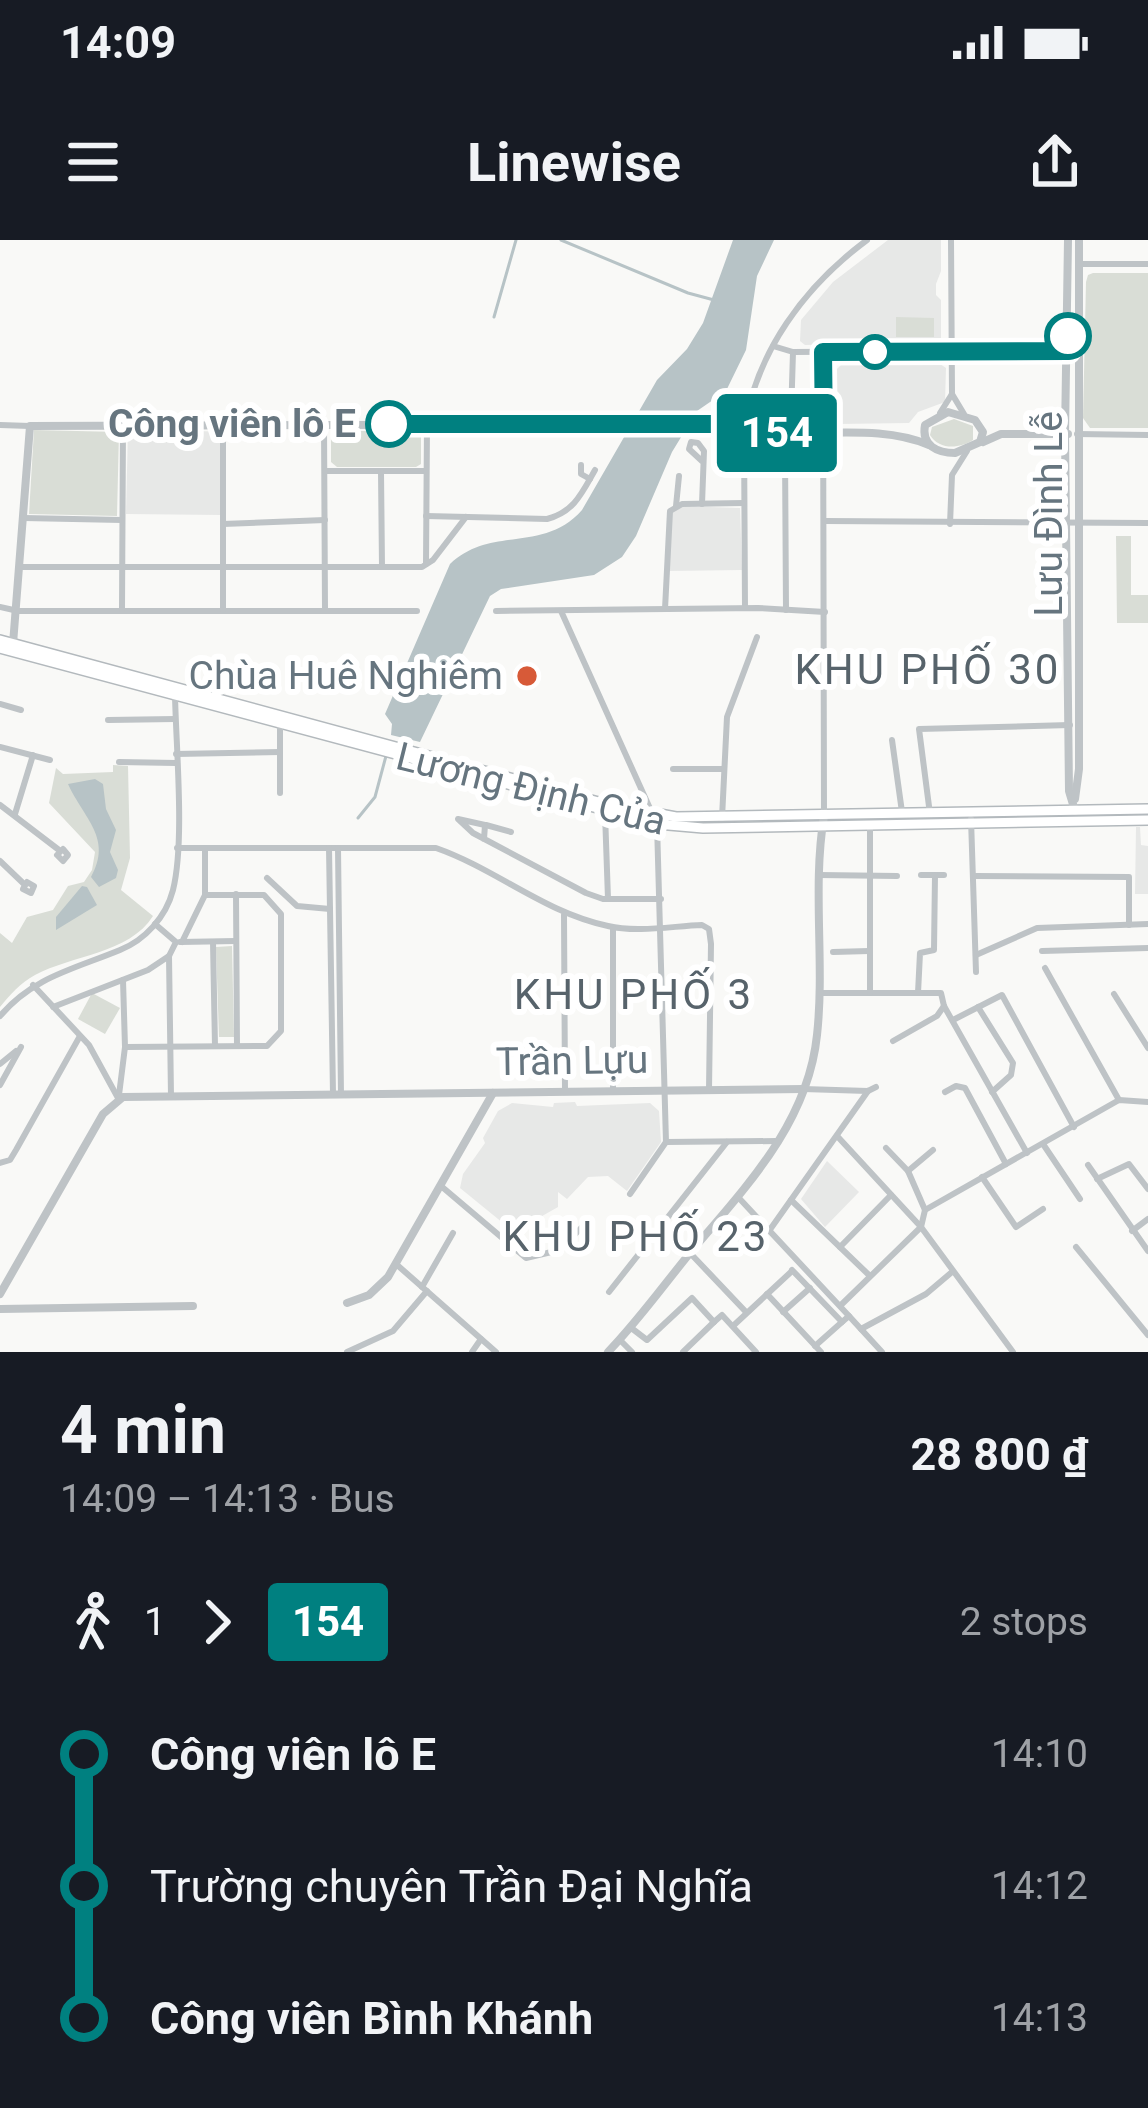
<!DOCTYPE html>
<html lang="en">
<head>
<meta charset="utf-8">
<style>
  body { margin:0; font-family:Roboto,sans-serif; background:#242831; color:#f1f3f6; height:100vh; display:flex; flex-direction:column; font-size:45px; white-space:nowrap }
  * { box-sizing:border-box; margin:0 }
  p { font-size:39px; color:#9ea1a6 }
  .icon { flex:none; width:66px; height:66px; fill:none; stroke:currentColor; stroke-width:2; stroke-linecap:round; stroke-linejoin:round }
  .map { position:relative; height:1112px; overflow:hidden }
  .panel { display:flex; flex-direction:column; background:#171b24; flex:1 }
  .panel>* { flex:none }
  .badge { padding:0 24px; border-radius:9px; font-size:42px; line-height:78px }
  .map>.badge { position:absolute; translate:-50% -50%; box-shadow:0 0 0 6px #fff }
  .legs { display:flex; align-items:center; gap:18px; height:132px; padding:0 60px; font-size:39px }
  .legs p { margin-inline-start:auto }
  .summary { display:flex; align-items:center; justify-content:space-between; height:204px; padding:0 60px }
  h1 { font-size:66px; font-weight:700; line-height:90px }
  ul { padding:0 60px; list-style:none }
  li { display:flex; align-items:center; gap:42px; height:132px; font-size:45px }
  li i { display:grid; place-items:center; width:18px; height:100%; margin:0 15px; background:currentColor }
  li i::after { content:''; width:30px; height:30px; margin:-15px; border:9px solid; border-radius:50%; background:#171b24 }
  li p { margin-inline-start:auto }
  li:first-child i { background:linear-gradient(#0000 50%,currentColor 0) }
  li:last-child i { background:linear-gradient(currentColor 50%,#0000 0) }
  .status { display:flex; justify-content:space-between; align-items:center; height:84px; padding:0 60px; background:#171b24; direction:ltr }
  .status svg { height:33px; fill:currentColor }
  header { display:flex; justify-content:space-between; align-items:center; height:156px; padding:0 60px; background:#171b24; font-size:54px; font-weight:700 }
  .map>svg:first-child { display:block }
  .built { fill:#e7e8e7 }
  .green { fill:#d9ddd6 }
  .water { fill:#b7c3c6 }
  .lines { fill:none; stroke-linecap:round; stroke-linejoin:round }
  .stream { stroke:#b7c3c6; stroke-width:3 }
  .secondary-casing { stroke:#b3b9bd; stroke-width:12 }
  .minor { stroke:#bec3c6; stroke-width:6 }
  .tertiary { stroke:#bec3c6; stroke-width:8 }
  .secondary { stroke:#fff; stroke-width:9 }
  .line-1-casing { stroke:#fff; stroke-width:27 }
  .line-1 { stroke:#008080; stroke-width:18 }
  .stop-1-dot { fill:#fff; stroke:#008080; stroke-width:6 }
  .poi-dot { fill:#d75a38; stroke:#fff; stroke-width:4.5 }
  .labels { text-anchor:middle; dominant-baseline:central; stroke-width:12; stroke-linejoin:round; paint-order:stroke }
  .stop-label { font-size:39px; font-weight:bold; fill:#66757f; stroke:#fff; text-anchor:end }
  .street-label { font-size:39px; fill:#66757f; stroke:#fff }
  .poi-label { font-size:39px; fill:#66757f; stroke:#fff; text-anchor:end }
  .neighbourhood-label { font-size:42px; letter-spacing:3px; fill:#57636b; stroke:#fff }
</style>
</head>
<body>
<div class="status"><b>14:09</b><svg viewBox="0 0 49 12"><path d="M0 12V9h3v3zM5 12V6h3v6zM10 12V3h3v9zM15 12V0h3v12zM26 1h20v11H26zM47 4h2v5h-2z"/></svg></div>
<header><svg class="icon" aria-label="menu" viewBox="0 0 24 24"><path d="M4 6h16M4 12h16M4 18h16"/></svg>Linewise<svg class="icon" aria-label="share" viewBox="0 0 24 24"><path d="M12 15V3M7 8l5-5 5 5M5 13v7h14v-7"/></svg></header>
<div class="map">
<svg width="1148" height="1112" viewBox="0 0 1148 1112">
  <rect width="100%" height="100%" fill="#f9f9f7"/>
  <g class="built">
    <path d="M 888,0 L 941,0 L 941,31 L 936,44 L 936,55 L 941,60 L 941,98 L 937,102 L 805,105 L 800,101 L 801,80 L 833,42 Z"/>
    <path d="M 940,124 L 946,128 L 945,162 L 918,172 L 909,183 L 838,184 L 837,129 L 841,125 Z"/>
    <path d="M 128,188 L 223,192 L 221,275 L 126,274 Z"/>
    <path d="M 680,266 L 740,268 L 742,330 L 668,331 L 672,272 Z"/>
    <path d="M 1136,587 L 1140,587 L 1141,605 L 1148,606 L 1148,654 L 1135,654 Z"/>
    <path d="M 575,862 L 577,866 L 650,863 L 659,871 L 661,902 L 627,951 L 608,936 L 588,937 L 567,959 L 558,952 L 558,967 L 514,992 L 460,948 L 463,934 L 485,903 L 483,898 L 498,871 L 512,863 L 553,867 L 554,863 Z"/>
    <path d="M 827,921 L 859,952 L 825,987 L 801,959 Z"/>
  </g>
  <g class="green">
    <path d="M 1093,33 L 1148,33 L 1148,188 L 1090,188 L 1083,178 L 1086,42 L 1088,35 Z"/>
    <path d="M 896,77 L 934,78 L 934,97 L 896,97 Z"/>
    <path d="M 954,179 L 973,186 L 973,200 C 959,209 939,210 930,195 L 932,187 Z"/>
    <path d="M 34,190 L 119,192 L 117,276 L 29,274 Z"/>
    <path d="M 336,191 L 417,191 L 421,195 L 421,224 L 416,227 L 337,227 L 331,222 L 331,196 Z"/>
    <path d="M 1116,296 L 1131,296 L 1131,355 L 1148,355 L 1148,383 L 1117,383 Z"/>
    <path d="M 113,525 L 128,526 L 130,618 L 121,650 L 153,676 C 129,714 72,715 35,735 C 20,743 10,755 0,767 L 0,693 L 12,703 L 27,677 L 53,670 L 68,646 L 84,642 L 92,630 L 95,612 L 49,563 L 56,528 L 63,534 L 113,532 Z"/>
    <path d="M 232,706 L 234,797 L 219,797 L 216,707 Z"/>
    <path d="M 92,753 L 120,768 L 105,794 L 78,779 Z"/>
  </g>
  <g class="water">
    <path d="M 733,0 L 774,0 L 757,36 L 746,110 L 726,151 L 697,171 L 672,212 L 636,296 L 622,317 L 594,335 L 501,349 L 490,356 L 420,502 L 391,495 L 392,484 L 385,474 L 450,324 C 491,285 543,314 582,270 L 657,140 L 687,109 L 703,83 Z"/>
    <path d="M 95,539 L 103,544 L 106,569 L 116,590 L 110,612 L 118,630 L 116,638 L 99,647 L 91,637 C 113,598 84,579 68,544 Z"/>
    <path d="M 82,646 L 87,647 L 97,665 L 56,690 L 56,677 Z"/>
  </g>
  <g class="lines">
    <g class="stream">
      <path d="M 561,0 L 688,53 L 714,60"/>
      <path d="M 494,77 L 516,0"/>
      <path d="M 358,578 L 375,557 L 386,516"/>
    </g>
    <g class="secondary-casing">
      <g id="secondary">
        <path d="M 0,400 L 606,564 L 676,577 L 1148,569"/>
        <path d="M 0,408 L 657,584 L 703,588 L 1148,580"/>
      </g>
    </g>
    <g class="minor">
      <path d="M 1080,24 L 1148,24"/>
      <path d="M 773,106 L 793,112 L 1079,110"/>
      <path d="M 823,112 L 824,576"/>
      <path d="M 952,154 L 964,174"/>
      <path d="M 940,173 L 952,154 L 951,0"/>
      <path d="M 324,184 L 325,370"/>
      <path d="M 0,185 L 30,186"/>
      <path d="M 1077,194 L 1148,195"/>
      <path d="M 581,225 L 581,234 L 590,239"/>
      <path d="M 325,231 L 426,231"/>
      <path d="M 381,232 L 382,327"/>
      <path d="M 702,264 L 704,211 L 698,203 L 691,202 L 689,209 L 703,222"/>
      <path d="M 676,266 L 679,236"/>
      <path d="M 426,276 L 547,279 C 574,272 582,253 595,230"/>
      <path d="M 24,278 L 122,280"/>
      <path d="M 825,281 L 1148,283"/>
      <path d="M 223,284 L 325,280"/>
      <path d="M 950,284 L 952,235 L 967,211"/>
      <path d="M 426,324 L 427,185"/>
      <path d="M 22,327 L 422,327 L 433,320 L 466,277"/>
      <path d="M 0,367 L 18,371 L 417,371"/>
      <path d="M 745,368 L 744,189 C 757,111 804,47 867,0"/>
      <path d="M 122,369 L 123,184"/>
      <path d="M 665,369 L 670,271 L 682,264 L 744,263"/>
      <path d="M 223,370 L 223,184"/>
      <path d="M 786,370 L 785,211 L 791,177 L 793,112"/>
      <path d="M 496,371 L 758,368 L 825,372"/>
      <path d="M 561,371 L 657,584 L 666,902 L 630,954"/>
      <path d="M 0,464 L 21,470"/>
      <path d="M 108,480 L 175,479"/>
      <path d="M 280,484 L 280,553"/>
      <path d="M 892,500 L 902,572"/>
      <path d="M 0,507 L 50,520"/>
      <path d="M 176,514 L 280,512"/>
      <path d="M 119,522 L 176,523"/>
      <path d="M 673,529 L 722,529"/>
      <path d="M 0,565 L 59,610"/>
      <path d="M 605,573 L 608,659"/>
      <path d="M 15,574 L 33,515"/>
      <path d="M 930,574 L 919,489 L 1070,485"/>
      <path d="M 722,578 L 727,477 L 757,397"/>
      <path d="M 971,579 L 976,732"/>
      <path d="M 486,585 L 511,592"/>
      <path d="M 484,599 L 485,585 L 458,579 L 473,593 L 586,653 L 603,659 L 661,659"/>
      <path d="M 177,608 L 436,608 C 496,629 545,673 608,686 C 637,693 673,686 702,685 L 709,689 L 711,704 L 709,850"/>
      <path d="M 329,608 L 333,854"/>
      <path d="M 338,608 L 341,854"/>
      <path d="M 63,609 L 68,615 L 63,621 L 57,615 Z"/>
      <path d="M 0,621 L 24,644"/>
      <path d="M 819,635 L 897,636"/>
      <path d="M 921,635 L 944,635"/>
      <path d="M 975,636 L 1129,637 L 1129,685"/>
      <path d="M 267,638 L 297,666 L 330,669"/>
      <path d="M 27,642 L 34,646 L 31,653 L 23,649 Z"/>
      <path d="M 236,654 L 237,806"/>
      <path d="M 564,675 L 565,851"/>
      <path d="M 155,684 L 176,702 L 169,716 L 171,856"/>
      <path d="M 180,702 L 236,701"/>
      <path d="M 182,702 L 205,655 L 205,608"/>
      <path d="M 213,702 L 215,806"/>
      <path d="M 1042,711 L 1148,708"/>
      <path d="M 833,712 L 869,711"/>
      <path d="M 976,715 L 1037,688 L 1148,684"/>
      <path d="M 1045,728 L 1119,860"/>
      <path d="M 33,745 L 89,805 L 118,858"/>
      <path d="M 819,753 L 941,753 L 944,766 L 1027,913"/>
      <path d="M 870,753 L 870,585"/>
      <path d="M 918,753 L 920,713 L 934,710 L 935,635"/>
      <path d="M 1114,754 L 1148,808"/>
      <path d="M 53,767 L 148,730 L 169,716"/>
      <path d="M 978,767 L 1013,823 L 1011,835 L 992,852"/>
      <path d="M 0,776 C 33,737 74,729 120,710 C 145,700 166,677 173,650 C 185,602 176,508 175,455"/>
      <path d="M 953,780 L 1002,755 L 1074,887"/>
      <path d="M 893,801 L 937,776 L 944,766"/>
      <path d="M 125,807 L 267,806 L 281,791 L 281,674 L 264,655 L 205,655"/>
      <path d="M 0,824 L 16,811"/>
      <path d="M 0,845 L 21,807"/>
      <path d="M 803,849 L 868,851 L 876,847"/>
      <path d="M 613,851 L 613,688"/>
      <path d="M 945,852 L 956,846 L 965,848 L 1006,924"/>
      <path d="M 119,855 L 125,807 L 123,740"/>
      <path d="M 838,897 L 921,987 L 842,1064"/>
      <path d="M 666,902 L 776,901"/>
      <path d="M 1043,904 L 1080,959"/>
      <path d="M 886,908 L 908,931 L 925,970"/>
      <path d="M 0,923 L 10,920 L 16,910 L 80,796"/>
      <path d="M 1088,925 L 1148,1011"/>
      <path d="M 908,931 L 933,910"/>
      <path d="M 982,937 L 1016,987 L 1043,969"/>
      <path d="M 1097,939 L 1129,924 L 1148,949"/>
      <path d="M 441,946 L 526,1018 L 560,1010 L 582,987"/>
      <path d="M 738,957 L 849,1076"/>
      <path d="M 791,960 L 870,1036"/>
      <path d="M 769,991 L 868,851"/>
      <path d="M 1132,991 L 1148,979"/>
      <path d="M 840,1007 L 891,955"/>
      <path d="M 1076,1007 L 1148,1095"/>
      <path d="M 691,1014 L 746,1072"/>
      <path d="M 396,1024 L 496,1112"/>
      <path d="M 792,1030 L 842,1082 L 849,1076 L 882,1112"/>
      <path d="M 422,1047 L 453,993"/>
      <path d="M 609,1052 L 727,902"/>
      <path d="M 767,1054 L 821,1112"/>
      <path d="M 783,1072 L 810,1048"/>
      <path d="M 714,1082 L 722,1075 L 756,1112"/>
      <path d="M 733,1086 L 792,1031"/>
      <path d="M 630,1087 L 647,1100 L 692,1058 L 714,1082"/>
      <path d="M 861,1089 L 926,1054 L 952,1032"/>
      <path d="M 620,1100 L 632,1112"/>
      <path d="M 815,1106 L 842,1082"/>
      <path d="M 347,1112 L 393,1091 L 427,1051"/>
      <path d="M 472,1112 L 481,1099"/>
      <path d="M 683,1112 L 714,1082"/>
      <path d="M 1013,1112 L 921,987 L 925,970 L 1119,860 L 1148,862"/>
    </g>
    <g class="tertiary">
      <path d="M 1068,0 L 1065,194 L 1069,551 L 1075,571"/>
      <path d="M 948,172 L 975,180 L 983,192 L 980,202 L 955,213 C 938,213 921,206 925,185 Z"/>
      <path d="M 983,202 L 1001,194 L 1068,194"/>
      <path d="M 13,404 L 30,186 L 728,184 C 793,205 868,179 929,205"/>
      <path d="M 1075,559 L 1079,529 L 1079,0"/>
      <path d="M 0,1054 L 103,874 L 123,857 L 803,849"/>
      <path d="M 347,1063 L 369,1055 L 388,1037 L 493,853"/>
      <path d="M 0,1069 L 193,1066"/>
      <path d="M 608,1112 C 638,1081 663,1046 690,1013 C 744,949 808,884 817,795 C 825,723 812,648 824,576"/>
    </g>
    <use href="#secondary" class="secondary"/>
  </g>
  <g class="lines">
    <g class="line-1-casing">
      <path id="line-1" d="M 389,184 L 728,184 L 744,189 L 824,195 L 823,112 L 1068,111 L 1068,96"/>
    </g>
    <use href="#line-1" class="line-1"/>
  </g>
  <g class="stop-1-dot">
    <circle cx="1068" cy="96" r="21"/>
    <circle cx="875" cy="112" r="15"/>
    <circle cx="389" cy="184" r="21"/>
  </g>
  <circle class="poi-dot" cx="527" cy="436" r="12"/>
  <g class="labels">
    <g class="stop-label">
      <text x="356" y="184">Công viên lô E</text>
    </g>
    <g class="street-label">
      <text transform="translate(1049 274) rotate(-90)">Lưu Đình Lễ</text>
      <text transform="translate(531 549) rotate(14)">Lương Định Của</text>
      <text transform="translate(572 821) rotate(-1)">Trần Lựu</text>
    </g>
    <g class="poi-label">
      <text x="503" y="436">Chùa Huê Nghiêm</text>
    </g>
    <g class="neighbourhood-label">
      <text x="928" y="429">KHU PHỐ 30</text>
      <text x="634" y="754">KHU PHỐ 3</text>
      <text x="636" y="996">KHU PHỐ 23</text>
    </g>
  </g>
</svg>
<b class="badge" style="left:777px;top:193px;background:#008080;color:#fff">154</b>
</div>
<section class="panel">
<div class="summary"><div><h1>4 min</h1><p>14:09 – 14:13 · Bus</p></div><b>28 800 ₫</b></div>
<div class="legs"><svg class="icon" aria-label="walk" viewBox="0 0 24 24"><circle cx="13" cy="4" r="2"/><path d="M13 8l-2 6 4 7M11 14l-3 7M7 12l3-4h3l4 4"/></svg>1<svg class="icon" aria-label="forward" viewBox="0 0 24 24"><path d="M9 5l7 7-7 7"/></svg><b class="badge" style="background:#008080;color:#fff">154</b><p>2 stops</p></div>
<ul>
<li><i style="color:#008080"></i><b>Công viên lô E</b><p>14:10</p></li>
<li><i style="color:#008080"></i><span>Trường chuyên Trần Đại Nghĩa</span><p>14:12</p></li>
<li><i style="color:#008080"></i><b>Công viên Bình Khánh</b><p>14:13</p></li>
</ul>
</section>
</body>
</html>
